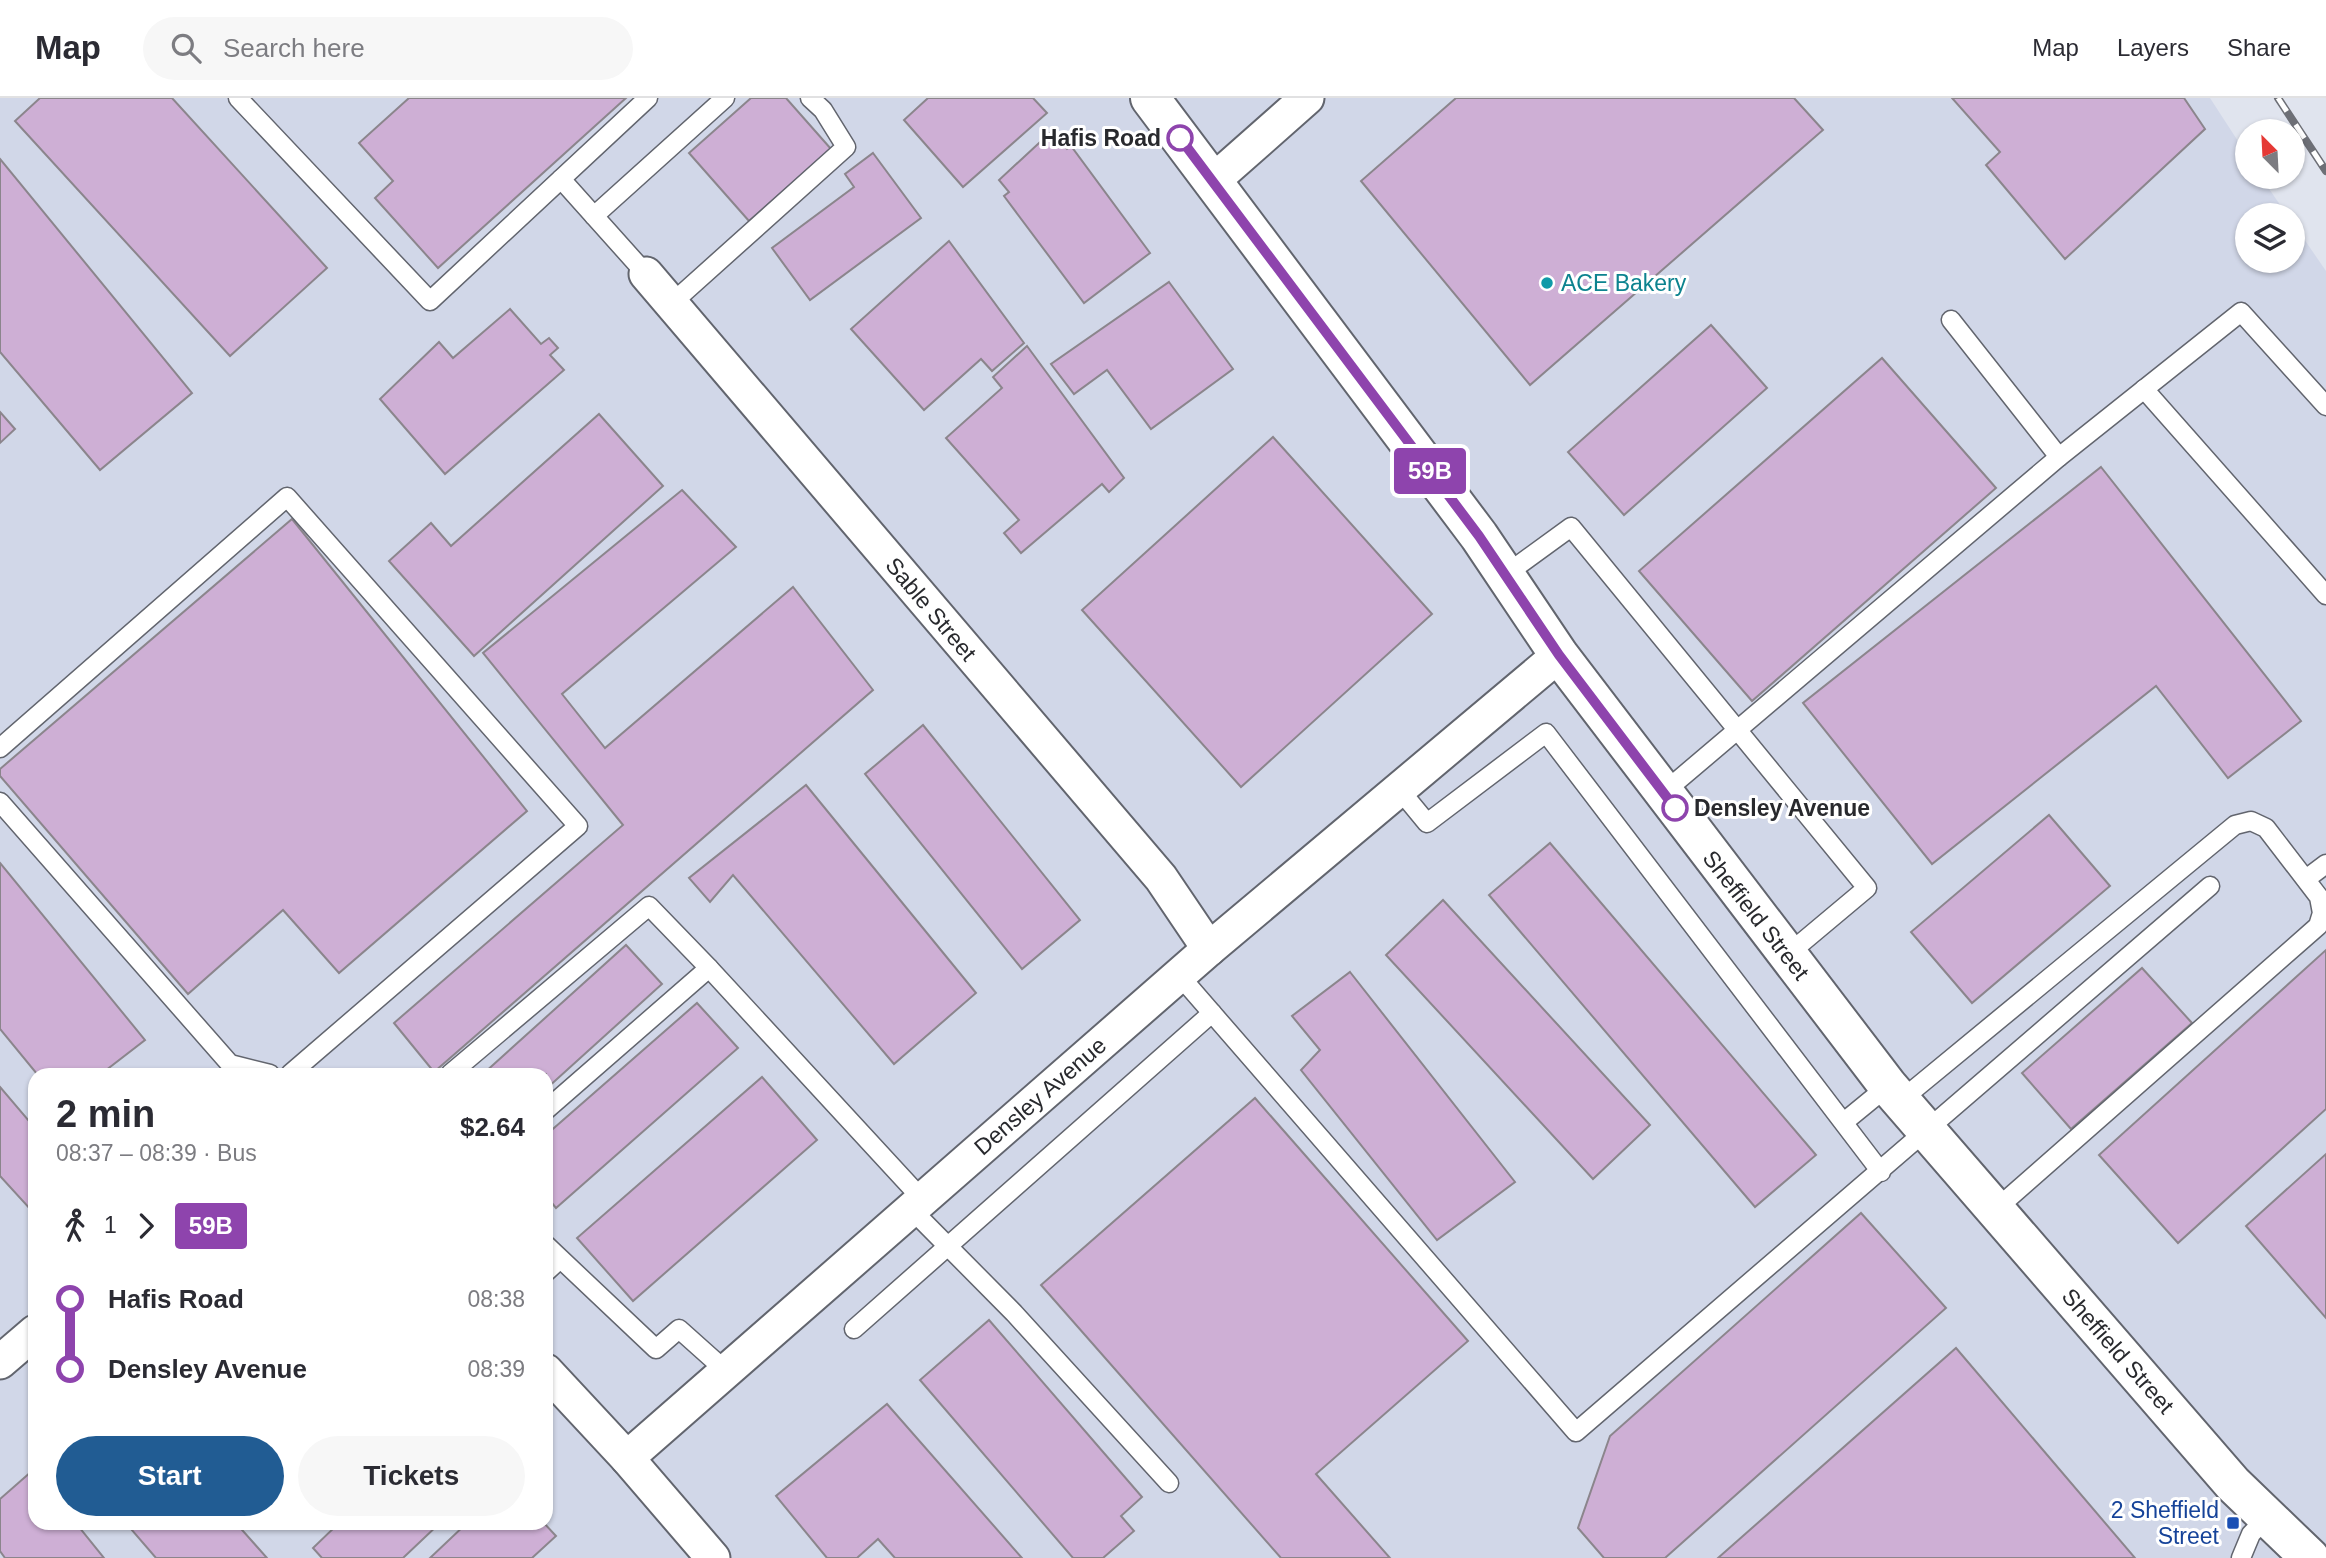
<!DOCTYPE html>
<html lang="en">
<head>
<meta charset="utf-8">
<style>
  body { margin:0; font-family:Helvetica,sans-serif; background:#f7f7f7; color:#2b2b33; height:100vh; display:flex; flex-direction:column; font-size:26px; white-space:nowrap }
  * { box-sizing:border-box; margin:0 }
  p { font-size:23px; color:#7c7c81 }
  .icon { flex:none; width:38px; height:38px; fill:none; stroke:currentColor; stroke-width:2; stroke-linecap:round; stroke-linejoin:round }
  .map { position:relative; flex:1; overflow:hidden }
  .drawer { position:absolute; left:28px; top:970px; width:525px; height:462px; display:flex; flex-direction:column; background:#fff; border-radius:21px; box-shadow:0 2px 5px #0004 }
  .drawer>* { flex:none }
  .badge { padding:0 14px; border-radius:5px; font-size:24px; line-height:46px }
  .needle { width:46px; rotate:336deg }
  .controls { position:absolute; left:2235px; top:21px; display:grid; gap:14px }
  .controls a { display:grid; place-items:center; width:70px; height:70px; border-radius:50%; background:#fff; box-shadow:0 2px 5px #0004; font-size:35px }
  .map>.badge { position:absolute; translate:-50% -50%; box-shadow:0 0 0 4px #fff }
  .legs { display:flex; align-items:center; gap:10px; height:77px; padding:0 28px; font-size:23px }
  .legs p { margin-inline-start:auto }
  .summary { display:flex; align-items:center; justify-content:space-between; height:119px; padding:0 28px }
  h1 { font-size:38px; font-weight:700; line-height:52px }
  .button { display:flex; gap:14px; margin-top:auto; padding:14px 28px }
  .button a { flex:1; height:80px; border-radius:42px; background:#215c93; color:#fff; font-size:28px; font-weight:700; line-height:80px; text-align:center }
  .button a+a { background:#f7f7f7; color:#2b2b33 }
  ul { padding:0 28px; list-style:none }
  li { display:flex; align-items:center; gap:24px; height:70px; font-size:26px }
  li i { display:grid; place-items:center; width:10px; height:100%; margin:0 9px; background:currentColor }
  li i::after { content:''; width:18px; height:18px; margin:-9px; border:5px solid; border-radius:50%; background:#fff }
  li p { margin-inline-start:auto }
  li:first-child i { background:linear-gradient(#0000 50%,currentColor 0) }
  li:last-child i { background:linear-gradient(currentColor 50%,#0000 0) }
  header { display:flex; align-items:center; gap:42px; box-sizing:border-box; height:98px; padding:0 35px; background:#fff; border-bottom:2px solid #e1e1e2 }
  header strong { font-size:33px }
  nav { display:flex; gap:38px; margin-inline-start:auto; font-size:24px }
  .search { width:490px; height:63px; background:#f7f7f7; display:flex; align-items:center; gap:18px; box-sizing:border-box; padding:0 24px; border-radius:38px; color:#7c7c81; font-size:26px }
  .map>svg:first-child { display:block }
  .built { fill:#d1d7e8; fill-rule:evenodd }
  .building { fill:#ceafd5; stroke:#8b858c; stroke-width:2 }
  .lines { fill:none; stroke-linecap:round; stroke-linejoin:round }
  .service-casing { stroke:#62656e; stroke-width:21 }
  .minor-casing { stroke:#62656e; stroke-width:37 }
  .tertiary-casing { stroke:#62656e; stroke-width:42 }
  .service { stroke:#fff; stroke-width:18 }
  .minor { stroke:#fff; stroke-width:33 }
  .tertiary { stroke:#fff; stroke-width:38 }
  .rail-casing { stroke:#6d6f76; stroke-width:8 }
  .rail { stroke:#fff; stroke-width:5; stroke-dasharray:16; stroke-linecap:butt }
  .line-1-casing { stroke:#fff; stroke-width:16 }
  .line-1 { stroke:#8e44ad; stroke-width:10 }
  .stop-1-dot { fill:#fff; stroke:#8e44ad; stroke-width:3.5 }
  .culture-dot { fill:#0f9aa8; stroke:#fff; stroke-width:2.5 }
  .transit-dot { fill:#1a4fb4; stroke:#fff; stroke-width:2.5 }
  .labels { text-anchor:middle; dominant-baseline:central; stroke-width:6; stroke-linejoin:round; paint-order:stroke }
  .stop-label { font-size:23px; font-weight:bold; fill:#28292d; stroke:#fff; text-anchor:end }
  .culture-label { font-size:23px; fill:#0d838f; stroke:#fff; text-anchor:start }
  .street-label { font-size:23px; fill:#28292d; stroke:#fff }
  .transit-label { font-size:23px; fill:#164399; stroke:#fff; text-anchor:end }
</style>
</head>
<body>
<header>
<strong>Map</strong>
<div class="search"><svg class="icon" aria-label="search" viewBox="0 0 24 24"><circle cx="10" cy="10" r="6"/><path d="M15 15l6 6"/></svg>Search here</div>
<nav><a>Map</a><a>Layers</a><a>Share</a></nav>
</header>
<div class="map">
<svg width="2326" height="1460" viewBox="0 0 2326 1460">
  <rect width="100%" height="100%" fill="#e0e4ee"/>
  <path class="built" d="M 0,0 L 2210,0 L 2247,57 L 2247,79 L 2261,79 L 2287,117 L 2247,117 L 2247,163 L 2292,163 L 2293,125 L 2326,173 L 2326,1460 L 0,1460 ZM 35,976 L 546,976 L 546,1424 L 35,1424 Z"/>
  <g class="building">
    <path d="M 40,0 L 172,0 L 327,170 L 230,258 L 15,23 Z"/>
    <path d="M 409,0 L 626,0 L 438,170 L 375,100 L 393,83 L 359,45 Z"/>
    <path d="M 751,0 L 786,0 L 831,51 L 749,123 L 689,55 Z"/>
    <path d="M 928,0 L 1033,0 L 1047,15 L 963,89 L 904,22 Z"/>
    <path d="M 1456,0 L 1794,0 L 1823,32 L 1530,287 L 1361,83 Z"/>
    <path d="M 1952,0 L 2184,0 L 2205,31 L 2065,161 L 1986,67 L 2000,54 Z"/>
    <path d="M 1051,34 L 1067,51 L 1071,48 L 1150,155 L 1084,205 L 1004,98 L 1009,94 L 999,82 Z"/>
    <path d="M 873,55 L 921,120 L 810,202 L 772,150 L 854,89 L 845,76 Z"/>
    <path d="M 0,61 L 192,295 L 100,372 L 0,254 Z"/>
    <path d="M 949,143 L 1024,245 L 992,273 L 981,261 L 924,312 L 851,231 Z"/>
    <path d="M 1169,184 L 1233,271 L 1151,331 L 1107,272 L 1074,296 L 1051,266 Z"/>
    <path d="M 510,211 L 541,246 L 549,240 L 558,250 L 550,257 L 564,272 L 445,376 L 380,301 L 439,244 L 453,260 Z"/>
    <path d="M 1711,227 L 1767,290 L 1624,417 L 1568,354 Z"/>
    <path d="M 1027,248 L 1124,380 L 1109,394 L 1102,386 L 1021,455 L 1004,435 L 1019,422 L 946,340 L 1002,290 L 993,279 Z"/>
    <path d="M 1882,260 L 1996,390 L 1752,603 L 1639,473 Z"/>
    <path d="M 0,314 L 15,331 L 0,345 Z"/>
    <path d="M 599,316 L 663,388 L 474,558 L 389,463 L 431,425 L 451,448 Z"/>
    <path d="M 1273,339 L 1432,516 L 1241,689 L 1082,512 Z"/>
    <path d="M 2101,369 L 2301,623 L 2228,680 L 2156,588 L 1932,766 L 1803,605 Z"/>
    <path d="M 682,392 L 736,449 L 562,596 L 605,650 L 793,489 L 873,592 L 434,974 L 394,925 L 623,727 L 483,555 Z"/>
    <path d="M 292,421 L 527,713 L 339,875 L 283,812 L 188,896 L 0,678 L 0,671 Z"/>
    <path d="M 923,627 L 1080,822 L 1022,871 L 865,676 Z"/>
    <path d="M 806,687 L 976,895 L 894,966 L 733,777 L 710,804 L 689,780 Z"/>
    <path d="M 2049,717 L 2110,788 L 1972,905 L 1911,834 Z"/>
    <path d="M 1550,745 L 1816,1057 L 1755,1109 L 1489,797 Z"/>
    <path d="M 0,765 L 145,942 L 101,976 L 37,976 L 0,931 Z"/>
    <path d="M 1443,802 L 1650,1027 L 1593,1081 L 1386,857 Z"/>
    <path d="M 626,847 L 662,886 L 546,991 L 546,976 L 483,976 Z"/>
    <path d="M 2326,852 L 2326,1011 L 2178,1145 L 2099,1057 Z"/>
    <path d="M 2142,870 L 2192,925 L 2071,1031 L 2022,975 Z"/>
    <path d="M 1350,874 L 1515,1084 L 1437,1142 L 1301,972 L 1320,952 L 1292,918 Z"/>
    <path d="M 697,905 L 738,950 L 556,1110 L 546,1098 L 546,1037 Z"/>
    <path d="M 762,979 L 817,1042 L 633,1203 L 577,1140 Z"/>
    <path d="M 0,989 L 35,1030 L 35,1109 L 31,1112 L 0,1078 Z"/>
    <path d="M 1255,1000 L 1468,1243 L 1316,1376 L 1390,1460 L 1281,1460 L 1041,1187 Z"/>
    <path d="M 2326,1056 L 2326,1220 L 2246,1128 Z"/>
    <path d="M 1861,1115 L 1946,1210 L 1665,1460 L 1604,1460 L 1578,1430 L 1610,1338 Z"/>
    <path d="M 989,1222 L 1142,1399 L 1121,1418 L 1134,1433 L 1103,1460 L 1073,1460 L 920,1282 Z"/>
    <path d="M 1956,1250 L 2135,1460 L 1718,1460 Z"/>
    <path d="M 887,1306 L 1022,1460 L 895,1460 L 878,1441 L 857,1460 L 827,1460 L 776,1398 Z"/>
    <path d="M 32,1373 L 35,1377 L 35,1424 L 75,1424 L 104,1460 L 5,1460 L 0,1453 L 0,1401 Z"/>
    <path d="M 125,1424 L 235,1424 L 267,1460 L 156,1460 Z"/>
    <path d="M 340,1424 L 441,1424 L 403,1460 L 322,1460 L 313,1450 Z"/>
    <path d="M 468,1424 L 543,1424 L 556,1438 L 532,1460 L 430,1460 Z"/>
  </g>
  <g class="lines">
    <g class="service-casing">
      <g id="service">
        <path d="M 238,0 L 430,203 L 648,0"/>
        <path d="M 561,81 L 646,176"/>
        <path d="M 594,118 L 725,0"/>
        <path d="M 671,206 L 846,49 L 823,12 L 810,0"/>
        <path d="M 1951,222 L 2059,359"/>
        <path d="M 2144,291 L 2326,497"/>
        <path d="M 1505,477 L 1571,429 L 1867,790 L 1787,857"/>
        <path d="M 0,650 L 287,399 L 578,728 L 290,976"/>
        <path d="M 1399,691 L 1427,725 L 1546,635 L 1881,1074"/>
        <path d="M 1663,695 L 2059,359 L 2241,214 L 2326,308"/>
        <path d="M 0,704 L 230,966 L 270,976"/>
        <path d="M 2306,781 L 2326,766"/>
        <path d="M 1179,877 L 1576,1334 L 2210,788"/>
        <path d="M 450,976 L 649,808 L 709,870"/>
        <path d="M 1900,1003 L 2235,727 L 2251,723 L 2266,730 L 2319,799 L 2322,815 L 2318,828 L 1995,1112"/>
        <path d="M 546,1012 L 709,870 L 922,1101"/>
        <path d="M 1844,1024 L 1888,988"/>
        <path d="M 911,1111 L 1014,1215 L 1169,1385"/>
        <path d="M 546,1147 L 656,1251 L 679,1231 L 726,1273"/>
        <path d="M 546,1174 L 560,1161"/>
        <path d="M 854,1231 L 1212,915"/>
        <path d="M 2241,1460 L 2251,1436 L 2267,1420"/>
      </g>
    </g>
    <g class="minor-casing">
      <g id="minor">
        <path d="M 1213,83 L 1307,0"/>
        <path d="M 646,176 L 1161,780 L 1209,851"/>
        <path d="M 0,1264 L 35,1234"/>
        <path d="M 546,1273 L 627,1360 L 713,1460"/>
        <path d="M 627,1360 L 1209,851 L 1559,557"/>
      </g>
    </g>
    <g class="tertiary-casing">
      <path id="tertiary" d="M 1150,0 L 1479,438 L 1559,557 L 1888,988 L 2233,1386 L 2310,1460"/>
    </g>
    <use href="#service" class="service"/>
    <use href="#minor" class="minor"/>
    <use href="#tertiary" class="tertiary"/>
    <g class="rail-casing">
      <path id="rail" d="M 2278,0 L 2326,73"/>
    </g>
    <use href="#rail" class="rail"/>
  </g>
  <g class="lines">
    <g class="line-1-casing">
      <path id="line-1" d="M 1180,40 L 1479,438 L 1559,557 L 1675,710"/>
    </g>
    <use href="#line-1" class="line-1"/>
  </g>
  <g class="stop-1-dot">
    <circle cx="1180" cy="40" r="12"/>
    <circle cx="1675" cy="710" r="12"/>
  </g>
  <circle class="culture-dot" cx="1547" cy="185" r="7"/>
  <rect class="transit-dot" x="2226" y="1418" width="14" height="14" rx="3.5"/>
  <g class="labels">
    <g class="stop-label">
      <text x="1161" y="40">Hafis Road</text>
      <text x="1694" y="710" text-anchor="start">Densley Avenue</text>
    </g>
    <g class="culture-label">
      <text x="1561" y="185">ACE Bakery</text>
    </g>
    <g class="street-label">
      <text transform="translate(931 511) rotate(50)">Sable Street</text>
      <text transform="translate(1756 817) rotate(52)">Sheffield Street</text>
      <text transform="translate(1040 998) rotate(-41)">Densley Avenue</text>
      <text transform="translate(2118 1253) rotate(49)">Sheffield Street</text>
    </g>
    <g class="transit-label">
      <text x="2219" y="1412">2 Sheffield<tspan x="2219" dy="26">Street</tspan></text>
    </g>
  </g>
</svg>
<div class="controls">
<a><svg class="needle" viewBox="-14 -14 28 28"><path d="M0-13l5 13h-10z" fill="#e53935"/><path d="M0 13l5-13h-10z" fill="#7c7c81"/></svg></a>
<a><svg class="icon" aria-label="layers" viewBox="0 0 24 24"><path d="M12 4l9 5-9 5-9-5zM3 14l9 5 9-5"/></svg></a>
</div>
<b class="badge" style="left:1430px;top:373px;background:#8e44ad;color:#fff">59B</b>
<section class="drawer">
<div class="summary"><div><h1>2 min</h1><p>08:37 – 08:39 · Bus</p></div><b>$2.64</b></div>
<div class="legs"><svg class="icon" aria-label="walk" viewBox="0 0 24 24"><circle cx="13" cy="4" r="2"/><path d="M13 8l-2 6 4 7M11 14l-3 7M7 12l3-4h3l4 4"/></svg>1<svg class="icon" aria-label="forward" viewBox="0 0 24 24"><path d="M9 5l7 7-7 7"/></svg><b class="badge" style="background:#8e44ad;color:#fff">59B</b></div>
<ul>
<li><i style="color:#8e44ad"></i><b>Hafis Road</b><p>08:38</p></li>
<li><i style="color:#8e44ad"></i><b>Densley Avenue</b><p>08:39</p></li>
</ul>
<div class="button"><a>Start</a><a>Tickets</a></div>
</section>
</div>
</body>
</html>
